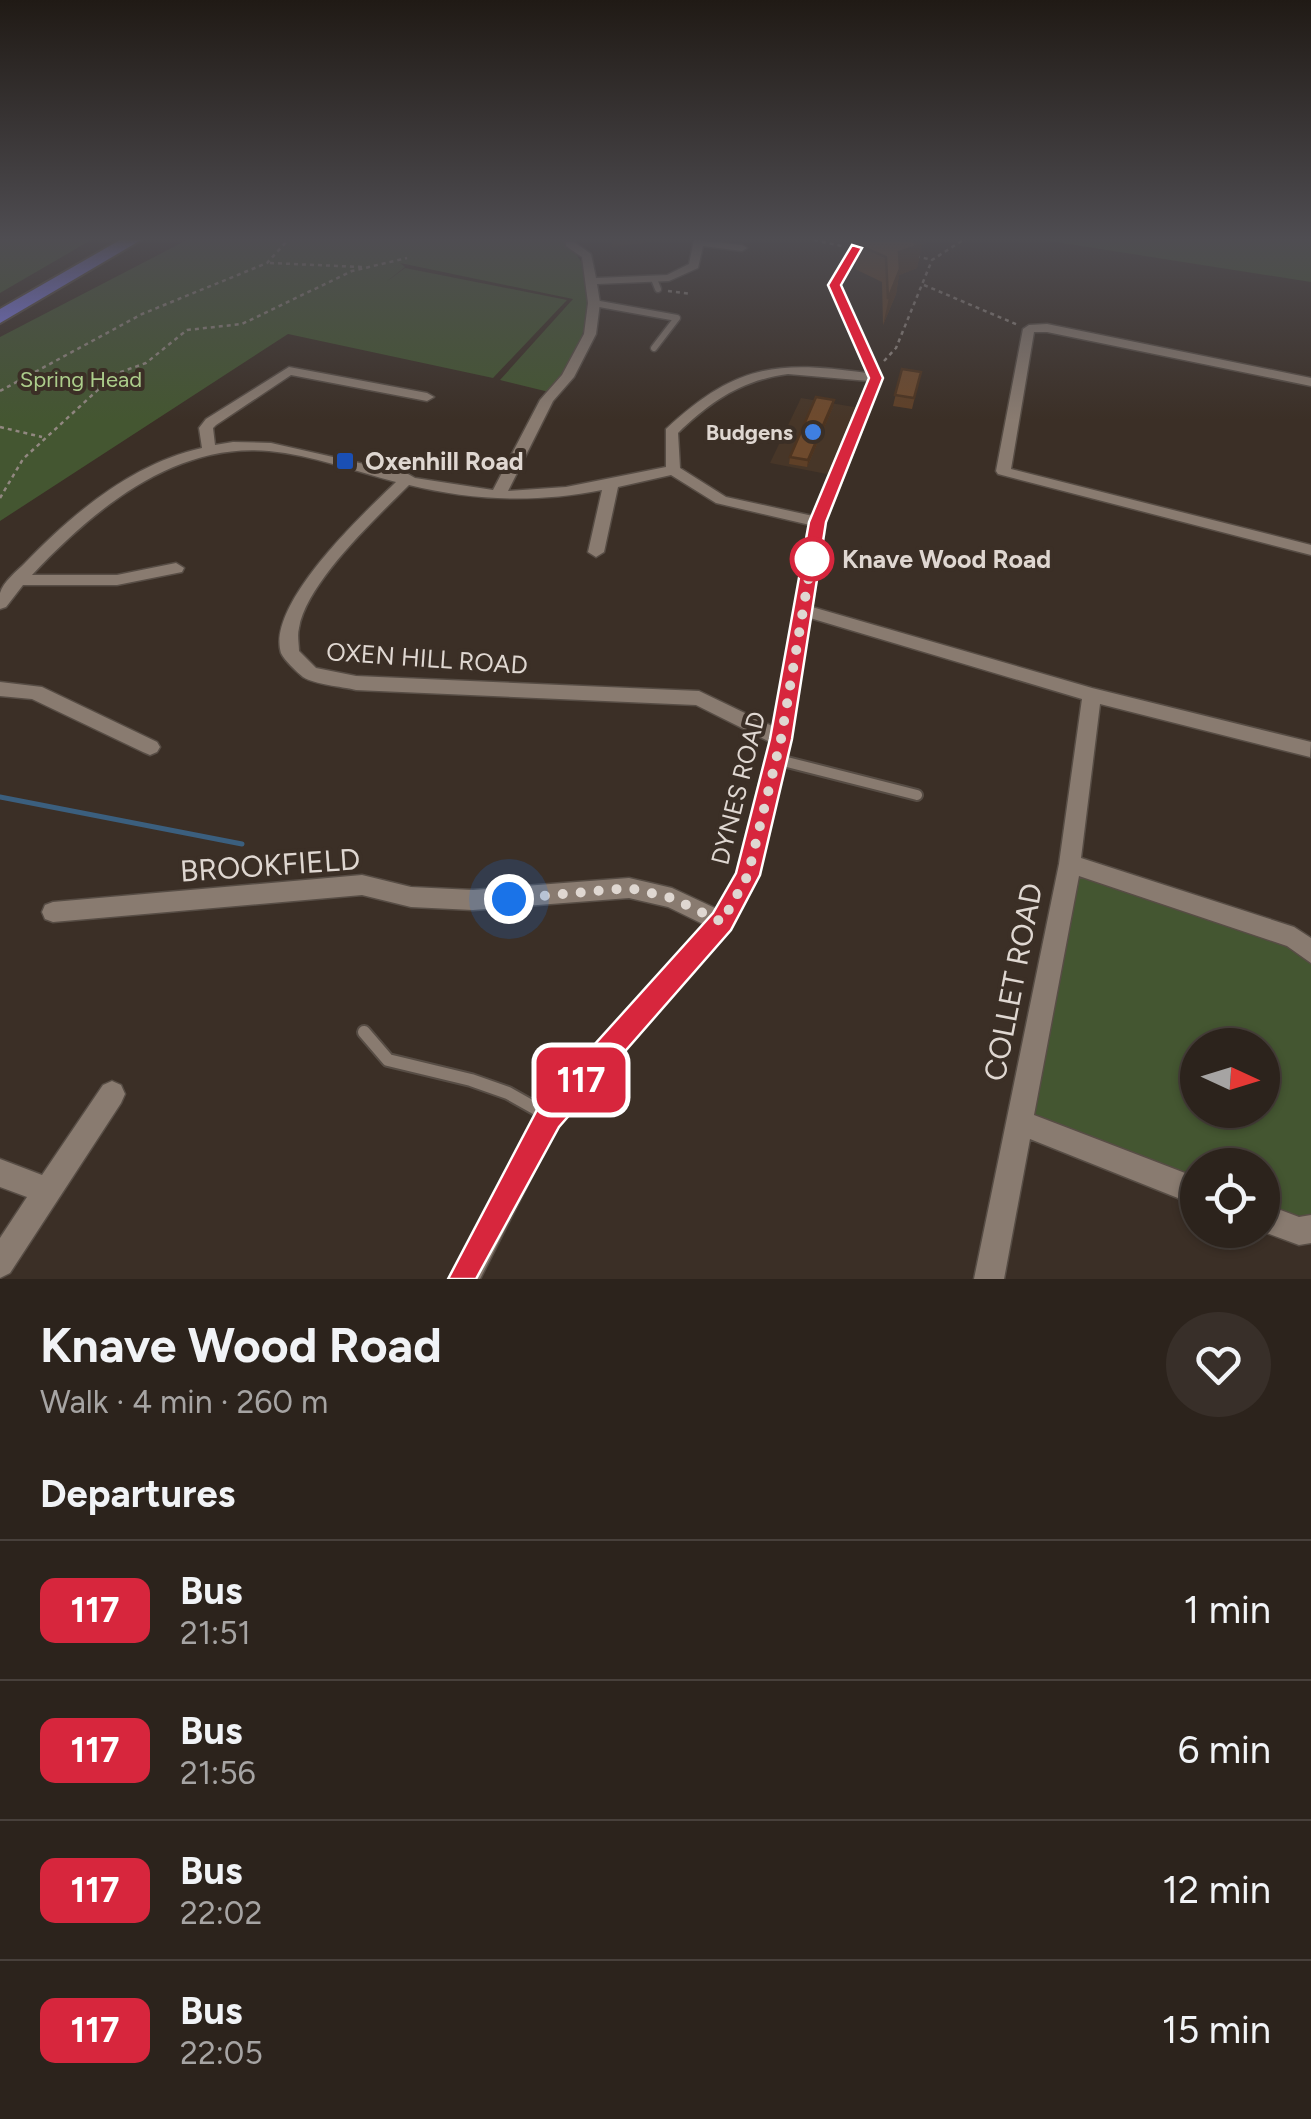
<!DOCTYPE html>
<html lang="en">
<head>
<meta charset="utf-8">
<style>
  body { margin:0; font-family:Figtree,sans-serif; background:#382f29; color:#f1f3f6; height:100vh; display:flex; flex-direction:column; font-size:38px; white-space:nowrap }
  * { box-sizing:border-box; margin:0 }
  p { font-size:32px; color:#a6a4a3 }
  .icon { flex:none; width:55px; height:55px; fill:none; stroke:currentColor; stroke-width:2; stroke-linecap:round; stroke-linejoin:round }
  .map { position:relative; height:1279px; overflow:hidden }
  .details { display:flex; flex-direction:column; background:#2c231c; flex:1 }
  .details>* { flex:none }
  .badge { padding:0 20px; border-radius:15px; font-size:35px; line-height:65px }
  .needle { width:65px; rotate:94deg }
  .controls { position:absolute; left:1180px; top:1028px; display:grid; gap:20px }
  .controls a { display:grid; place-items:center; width:100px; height:100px; border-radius:50%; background:#2c231c; box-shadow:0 2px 8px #0004,0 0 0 2px #48403b; font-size:50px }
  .you { position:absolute; width:50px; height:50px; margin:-25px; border:8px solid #fff; border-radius:50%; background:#1a73e8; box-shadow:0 0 0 15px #1a73e833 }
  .map>.badge { position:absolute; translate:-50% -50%; box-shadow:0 0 0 5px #fff }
  h2 { padding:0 40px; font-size:38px; line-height:90px }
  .round { display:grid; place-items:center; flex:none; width:105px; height:105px; border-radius:52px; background:#382f29 }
  .overview { display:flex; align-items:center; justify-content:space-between; height:170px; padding:0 40px }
  h1 { font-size:48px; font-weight:700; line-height:75px }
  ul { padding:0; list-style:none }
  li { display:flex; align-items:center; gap:30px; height:140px; padding:0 40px; border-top:2px solid #48403b }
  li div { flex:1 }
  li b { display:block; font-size:38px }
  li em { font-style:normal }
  li .badge { min-width:110px; font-weight:700; text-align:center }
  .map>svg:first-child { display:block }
  .built { fill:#473628 }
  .green { fill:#445631; fill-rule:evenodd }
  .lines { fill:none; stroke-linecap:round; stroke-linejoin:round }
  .stream { stroke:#3b5f7e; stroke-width:5 }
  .lane-far2-casing { stroke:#574d45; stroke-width:9 }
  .lane-far1-casing { stroke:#574d45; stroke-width:14 }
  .lane-casing { stroke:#574d45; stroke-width:16 }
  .street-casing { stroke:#574d45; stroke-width:3 }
  .highway-casing { stroke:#574d45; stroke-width:4 }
  .path { stroke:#928881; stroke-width:2.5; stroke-dasharray:4 4; stroke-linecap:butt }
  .lane-far2 { stroke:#897b70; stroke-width:6 }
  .lane-far1 { stroke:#897b70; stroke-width:10 }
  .lane { stroke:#897b70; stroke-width:12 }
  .street { fill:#897b70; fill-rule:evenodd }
  .highway { fill:#7f7df4; fill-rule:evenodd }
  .wall { fill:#5f4027 }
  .shaded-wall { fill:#4d3420 }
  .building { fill:#6e4a2d; stroke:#4d3420; stroke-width:2.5 }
  .line { fill:#d7263d; stroke:#fff; stroke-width:2.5 }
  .walk { stroke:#dfd7d1; stroke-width:10; stroke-dasharray:0 18 }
  .shop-dot { fill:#3f7fe0; stroke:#3b2f26; stroke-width:4 }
  .transit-dot { fill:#1a4fb4; stroke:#3b2f26; stroke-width:4 }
  .stop-dot { fill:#fff; stroke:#d7263d; stroke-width:5 }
  .labels { text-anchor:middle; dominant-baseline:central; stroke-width:8; stroke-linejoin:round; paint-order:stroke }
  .far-park-label { font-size:22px; fill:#accd8b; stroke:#3b2f26 }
  .far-poi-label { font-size:22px; font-weight:bold; fill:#dfd7d1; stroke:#3b2f26; text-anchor:end }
  .poi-label { font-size:25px; font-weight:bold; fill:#dfd7d1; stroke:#3b2f26; text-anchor:start }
  .stop-label { font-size:25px; font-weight:bold; fill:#dfd7d1; stroke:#3b2f26; text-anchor:start }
  .street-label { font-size:25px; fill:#dfd7d1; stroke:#3b2f26 }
  .near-street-label { font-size:30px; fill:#dfd7d1; stroke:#3b2f26 }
</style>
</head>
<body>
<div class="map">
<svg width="1311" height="1279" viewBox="0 0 1311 1279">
  <rect width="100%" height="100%" fill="#3b2f26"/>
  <path class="built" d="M 801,398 L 860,408 L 832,475 L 770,463 Z"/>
  <g class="green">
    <path d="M 0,240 L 91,240 L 0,293 Z"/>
    <path d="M 187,240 L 578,240 L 569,247 C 612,285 580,356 549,392 L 500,380 L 573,299 L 400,263 L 405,267 L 386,282 L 405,268 L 567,300 L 493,378 L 288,334 L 0,521 L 0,337 Z"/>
    <path d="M 1043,240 L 1311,240 L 1311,282 Z"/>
    <path d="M 1079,871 L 1291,943 L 1311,959 L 1311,1217 L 1294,1220 L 1263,1208 L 1262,1165 L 1198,1165 L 1197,1181 L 1030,1113 ZM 1198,1045 L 1262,1045 L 1262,1110 L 1198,1110 Z"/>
  </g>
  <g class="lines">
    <path class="stream" d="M 0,797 L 242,844"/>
    <g class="lane-far2-casing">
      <g id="lane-far2">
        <path d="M 654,279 L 658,289"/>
        <path d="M 594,303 L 677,318 L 654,348"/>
      </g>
    </g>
    <g class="lane-far1-casing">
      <path id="lane-far1" d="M 775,759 L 917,795"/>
    </g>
    <g class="lane-casing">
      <path id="lane" d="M 364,1032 L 388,1060 L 471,1080 L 508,1093 L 547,1115"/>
    </g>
    <g class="street-casing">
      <g id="street">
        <path d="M 694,240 L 742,245 L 747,248 L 742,251 L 703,246 L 698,268 L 669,281 L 597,284 L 600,303 L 596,334 L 574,377 L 553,401 L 508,491 L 566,487 L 666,467 L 666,429 C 735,365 776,360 867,373 L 829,285 L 852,246 L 860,246 L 861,248 L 839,285 L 882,378 L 826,522 L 812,607 L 1092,688 L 1311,742 L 1310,757 L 1100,704 L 1081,858 L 1294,927 L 1311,938 L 1311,963 L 1287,946 L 1079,876 L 1034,1115 L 1198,1178 L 1198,1206 L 1030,1139 L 1004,1279 L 974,1279 L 1059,864 L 1082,699 L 810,618 L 791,739 L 756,882 L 730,929 L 558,1125 L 480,1279 L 449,1279 L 540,1107 L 705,925 L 668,907 L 629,898 L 473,910 L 411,907 L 362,895 L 53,922 L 45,919 L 42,912 L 45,905 L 53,902 L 362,875 L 411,887 L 473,890 L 629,878 L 672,888 L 717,909 L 738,873 L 770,742 L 696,705 L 356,690 C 340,686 316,685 303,677 C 297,672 284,660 281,653 C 266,604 364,513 396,482 C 354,471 312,455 269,451 C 174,442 93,510 32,575 L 117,575 L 176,563 L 184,568 L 182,572 L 117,585 L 23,585 L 6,607 L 0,609 C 0,603 0,598 0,593 C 3,582 17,571 25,563 C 72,514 133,463 202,448 L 199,428 L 206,419 L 289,367 L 427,393 L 434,397 L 427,401 L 291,375 L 216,425 L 213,428 L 215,445 L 233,442 L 271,443 L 408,474 L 415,478 L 493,490 L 540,400 L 562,375 L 584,334 L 588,303 L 582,257 L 566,246 L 566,242 L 574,242 L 591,254 L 596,278 L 667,275 L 689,264 ZM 788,374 L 869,381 L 813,516 L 726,497 L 680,468 L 678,433 C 711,401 742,380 788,374 ZM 671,475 L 716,503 L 810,525 L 774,727 L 699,691 L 356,676 L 316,668 L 299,651 C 299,644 297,635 299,628 C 306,583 377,517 409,485 C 474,501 536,503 602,490 L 588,552 L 596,557 L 604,552 L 618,487 Z"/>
        <path d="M 1047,324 L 1311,378 L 1311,386 L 1047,332 L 1034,332 L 1011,469 L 1311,545 L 1311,555 L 998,474 L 996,471 L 1023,329 L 1029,325 Z"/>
        <path d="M 0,682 L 42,687 L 157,742 L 160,747 L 157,752 L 150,755 L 143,752 L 32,699 L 0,696 Z"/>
        <path d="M 112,1081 L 121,1085 L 125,1094 L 121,1103 L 10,1273 L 0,1278 L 0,1238 L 27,1197 L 0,1187 L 0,1159 L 42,1175 L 103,1085 Z"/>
        <path d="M 1262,1203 L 1299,1217 L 1311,1215 L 1311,1243 L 1299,1245 L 1259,1230 L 1262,1230 Z"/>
      </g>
    </g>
    <g class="highway-casing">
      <path id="highway" d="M 120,240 L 141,240 L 0,323 L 0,309 Z"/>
    </g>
    <g class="path">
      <path d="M 814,240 L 842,246"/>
      <path d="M 916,256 L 932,260"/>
      <path d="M 270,263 L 362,267"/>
      <path d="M 924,285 L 1018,325"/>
      <path d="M 668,291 L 691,294"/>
      <path d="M 884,361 L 896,348 L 932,260 L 963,240"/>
      <path d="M 0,391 L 142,314 L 267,263 L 288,240"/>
      <path d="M 0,427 L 42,437"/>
      <path d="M 0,498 L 23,459 L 115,374 L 146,363 L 187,330 L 242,324 L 352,271 L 407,258"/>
    </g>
    <use href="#lane-far2" class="lane-far2"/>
    <use href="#lane-far1" class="lane-far1"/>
    <use href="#lane" class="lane"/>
    <use href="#street" class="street"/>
    <use href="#highway" class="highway"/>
  </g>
  <g class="wall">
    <path d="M 922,244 L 917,268 L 899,275 L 896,294 L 883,325 L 882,282 L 855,269 L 858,245 Z"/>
    <path d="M 902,369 L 921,372 L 912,409 L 893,406 Z"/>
    <path d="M 833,407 L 807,467 L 789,464 L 790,457 Z"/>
  </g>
  <g class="shaded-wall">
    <path d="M 612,240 L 667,240 L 612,247 Z"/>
    <path d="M 922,244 L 917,268 L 899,275 L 896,294 L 883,325 L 899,252 Z"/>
    <path d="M 834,400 L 833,407 L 807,467 L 808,460 Z"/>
  </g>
  <g class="building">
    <path d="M 862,240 L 906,240 L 922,244 L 899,252 L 900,269 L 888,299 L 886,257 L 858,245 Z"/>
    <path d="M 902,369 L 921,372 L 914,398 L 895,395 Z"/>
    <path d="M 816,397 L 834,400 L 808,460 L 790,457 Z"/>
  </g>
  <linearGradient id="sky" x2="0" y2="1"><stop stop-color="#201a15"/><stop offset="0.57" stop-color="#4f4d52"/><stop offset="1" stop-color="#4f4d52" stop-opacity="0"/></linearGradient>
  <rect width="1311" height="420" fill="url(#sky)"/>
  <path class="line" d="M 852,245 L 862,248 L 841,285 L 883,378 L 826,522 L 792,739 L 760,875 L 731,930 L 559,1127 L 476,1279 L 448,1279 L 539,1106 L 713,913 L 736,873 L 770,739 L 809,522 L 869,378 L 828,285 Z"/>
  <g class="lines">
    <path class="walk" d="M 509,899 L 629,888 L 672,898 L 722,922 L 748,875 L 781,739 L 813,552 L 812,559"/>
  </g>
  <circle class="shop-dot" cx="813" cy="432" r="10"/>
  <rect class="transit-dot" x="335" y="451" width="20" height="20" rx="5"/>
  <circle class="stop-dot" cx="812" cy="559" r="20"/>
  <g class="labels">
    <g class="far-park-label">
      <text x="81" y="379">Spring Head</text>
    </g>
    <g class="far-poi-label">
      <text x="793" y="432">Budgens</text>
    </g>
    <g class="poi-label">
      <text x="365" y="461">Oxenhill Road</text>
    </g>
    <g class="stop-label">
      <text x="842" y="559">Knave Wood Road</text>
    </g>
    <g class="street-label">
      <text transform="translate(427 658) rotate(4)">OXEN HILL ROAD</text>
      <text transform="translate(738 788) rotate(-76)">DYNES ROAD</text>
    </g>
    <g class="near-street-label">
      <text transform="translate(270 865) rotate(-4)">BROOKFIELD</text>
      <text transform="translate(1013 982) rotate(-79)">COLLET ROAD</text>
    </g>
  </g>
</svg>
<div class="controls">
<a><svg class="needle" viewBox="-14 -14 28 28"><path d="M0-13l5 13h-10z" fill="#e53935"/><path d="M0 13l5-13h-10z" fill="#a6a4a3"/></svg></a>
<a><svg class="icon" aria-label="locate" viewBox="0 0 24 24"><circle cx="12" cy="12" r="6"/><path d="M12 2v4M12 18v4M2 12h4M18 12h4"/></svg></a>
</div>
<div class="you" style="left:509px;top:899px"></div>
<b class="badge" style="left:581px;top:1080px;background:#d7263d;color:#fff">117</b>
</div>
<section class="details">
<div class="overview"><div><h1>Knave Wood Road</h1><p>Walk · 4 min · 260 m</p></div><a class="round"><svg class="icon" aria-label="heart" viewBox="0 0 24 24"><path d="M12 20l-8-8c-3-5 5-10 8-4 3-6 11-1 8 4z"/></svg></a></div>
<h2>Departures</h2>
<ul>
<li><span class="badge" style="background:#d7263d;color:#fff">117</span><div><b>Bus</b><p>21:51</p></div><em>1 min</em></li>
<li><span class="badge" style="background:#d7263d;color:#fff">117</span><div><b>Bus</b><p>21:56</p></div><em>6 min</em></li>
<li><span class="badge" style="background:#d7263d;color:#fff">117</span><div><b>Bus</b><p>22:02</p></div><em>12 min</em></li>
<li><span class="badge" style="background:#d7263d;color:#fff">117</span><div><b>Bus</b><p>22:05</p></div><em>15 min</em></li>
</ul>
</section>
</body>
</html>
